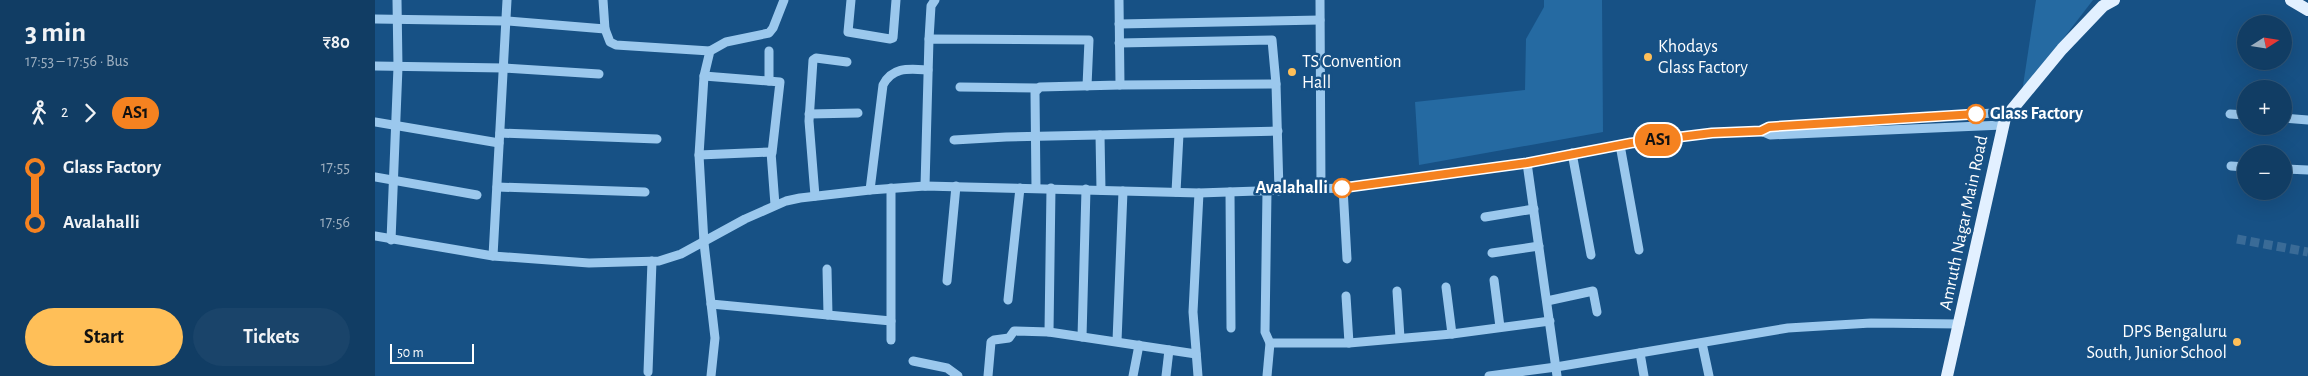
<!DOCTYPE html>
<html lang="en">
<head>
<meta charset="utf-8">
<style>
  body { margin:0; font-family:"Alegreya Sans",sans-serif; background:#1a446a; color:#f1f3f6; height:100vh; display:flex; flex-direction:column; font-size:19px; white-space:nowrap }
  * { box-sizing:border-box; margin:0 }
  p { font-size:16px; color:#9caebf }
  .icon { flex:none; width:28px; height:28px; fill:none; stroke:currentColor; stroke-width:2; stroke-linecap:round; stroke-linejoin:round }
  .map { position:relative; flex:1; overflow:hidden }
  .side { display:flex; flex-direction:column; background:#113d64; width:375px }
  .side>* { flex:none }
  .badge { padding:0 10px; border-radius:16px; font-size:18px; line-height:32px }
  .needle { width:32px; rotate:78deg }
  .buttons { position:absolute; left:1862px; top:15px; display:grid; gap:10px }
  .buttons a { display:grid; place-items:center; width:55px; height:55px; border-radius:50%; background:#113d64; box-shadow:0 5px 20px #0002,0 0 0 1px #305678; font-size:25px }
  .scale { position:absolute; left:15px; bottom:12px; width:84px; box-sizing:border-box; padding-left:5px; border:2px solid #fff; border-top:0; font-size:14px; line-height:18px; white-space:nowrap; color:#fff; -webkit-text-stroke:4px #175185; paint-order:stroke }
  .map>.badge { position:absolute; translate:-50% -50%; box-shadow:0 0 0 2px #fff }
  .legs { display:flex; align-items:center; gap:8px; height:55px; padding:0 25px; font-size:16px }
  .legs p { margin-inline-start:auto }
  .summary { display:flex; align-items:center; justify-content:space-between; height:85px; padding:0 25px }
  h1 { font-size:28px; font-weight:600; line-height:38px }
  .action { display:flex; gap:10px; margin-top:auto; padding:10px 25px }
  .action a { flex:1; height:58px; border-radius:30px; background:#ffbf58; color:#111; font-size:20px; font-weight:600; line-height:58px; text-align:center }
  .action a+a { background:#1a446a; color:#f1f3f6 }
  ul { padding:0 25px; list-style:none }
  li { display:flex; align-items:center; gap:18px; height:55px; font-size:19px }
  li i { display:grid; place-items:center; width:8px; height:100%; margin:0 6px; background:currentColor }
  li i::after { content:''; width:12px; height:12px; margin:-6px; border:4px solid; border-radius:50%; background:#113d64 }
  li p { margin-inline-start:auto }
  li:first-child i { background:linear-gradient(#0000 50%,currentColor 0) }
  li:last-child i { background:linear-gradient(currentColor 50%,#0000 0) }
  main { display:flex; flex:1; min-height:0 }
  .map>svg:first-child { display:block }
  .green { fill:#256aa2 }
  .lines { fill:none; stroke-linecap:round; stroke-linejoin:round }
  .minor-tunnel { stroke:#3a6b97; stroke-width:9; stroke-dasharray:9 4.5; stroke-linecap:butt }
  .minor { stroke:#9bc8ed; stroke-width:9 }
  .major { stroke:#e2f0ff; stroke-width:12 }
  .line-1-casing { stroke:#fff; stroke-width:11 }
  .line-1 { stroke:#f58220; stroke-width:8 }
  .poi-dot { fill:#ffbf58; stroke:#175185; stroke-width:2 }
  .stop-1-dot { fill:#fff; stroke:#f58220; stroke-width:2.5 }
  .labels { text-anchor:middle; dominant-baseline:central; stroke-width:5; stroke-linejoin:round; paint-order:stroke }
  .poi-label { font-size:18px; fill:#fff; stroke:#175185; text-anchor:start }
  .stop-label { font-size:18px; font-weight:bold; fill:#fff; stroke:#175185; text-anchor:start }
  .street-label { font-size:18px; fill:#fff; stroke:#175185 }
</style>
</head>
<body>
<main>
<section class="side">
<div class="summary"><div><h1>3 min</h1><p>17:53 – 17:56 · Bus</p></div><b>₹80</b></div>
<div class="legs"><svg class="icon" aria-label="walk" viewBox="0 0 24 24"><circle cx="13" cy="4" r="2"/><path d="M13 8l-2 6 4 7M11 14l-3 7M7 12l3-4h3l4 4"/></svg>2<svg class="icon" aria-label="forward" viewBox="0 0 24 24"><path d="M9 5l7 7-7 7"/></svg><b class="badge" style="background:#f58220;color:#111">AS1</b></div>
<ul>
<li><i style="color:#f58220"></i><b>Glass Factory</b><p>17:55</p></li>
<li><i style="color:#f58220"></i><b>Avalahalli</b><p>17:56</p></li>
</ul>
<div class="action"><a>Start</a><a>Tickets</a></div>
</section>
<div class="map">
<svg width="1933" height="376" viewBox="0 0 1933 376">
  <rect width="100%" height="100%" fill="#175185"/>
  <g class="green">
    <path d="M 1169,0 L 1227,0 L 1228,132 L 1044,165 L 1040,102 L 1150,90 L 1151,39 L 1169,7 Z"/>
    <path d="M 1661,0 L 1718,0 L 1647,92 Z"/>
  </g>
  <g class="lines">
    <path class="minor-tunnel" d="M 1862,239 L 1933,252"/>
    <g class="minor">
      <path d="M 228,0 L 230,29 L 235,42 L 241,45 L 335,51"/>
      <path d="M 476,0 L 473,32 L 515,39 L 518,38 L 521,0"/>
      <path d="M 945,0 L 946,189"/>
      <path d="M 0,19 L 132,21 L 230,29"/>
      <path d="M 744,24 L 945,20"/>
      <path d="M 554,39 L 556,6 L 560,0"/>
      <path d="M 744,43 L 897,40 L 901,84 L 904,191"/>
      <path d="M 0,66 L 129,68 L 224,74"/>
      <path d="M 329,76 L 405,82 L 397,153"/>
      <path d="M 394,81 L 394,51"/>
      <path d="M 745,85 L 901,84"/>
      <path d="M 585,87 L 662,88"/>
      <path d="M 434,114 L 483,113"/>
      <path d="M 1855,114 L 1871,115"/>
      <path d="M 1909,118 L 1933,120"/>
      <path d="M 0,122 L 124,143"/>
      <path d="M 1386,131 L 1395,135 L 1628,125"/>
      <path d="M 125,133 L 282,139"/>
      <path d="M 725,135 L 726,190"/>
      <path d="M 579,140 L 631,137 L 903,131"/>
      <path d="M 1245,145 L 1264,250"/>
      <path d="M 1197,153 L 1216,255"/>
      <path d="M 324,155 L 396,152 L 400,205"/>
      <path d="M 1152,163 L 1182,376"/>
      <path d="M 1856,166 L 1871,167"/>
      <path d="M 1909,169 L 1933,170"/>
      <path d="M 0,177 L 102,195"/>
      <path d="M 550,186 L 554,39 L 714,40 L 712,86"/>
      <path d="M 122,187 L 270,192"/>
      <path d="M 516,188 L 516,340"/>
      <path d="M 661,188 L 660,92 L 665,87 L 745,85 L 744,0"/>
      <path d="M 968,188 L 972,259"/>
      <path d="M 495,190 L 508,85 C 518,66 535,69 553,70"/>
      <path d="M 892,191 L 890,332 L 895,343 L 974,343 L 1077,334 L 1175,321"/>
      <path d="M 801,192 L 804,134"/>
      <path d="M 855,192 L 856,328"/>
      <path d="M 440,196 L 434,121 L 438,60 L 441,58 L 472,62"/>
      <path d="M 1110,217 L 1159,209"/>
      <path d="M 0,236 L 118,256 L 214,263 L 284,261 L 306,254 L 370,219 L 411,201 L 425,198 L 495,190 L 550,186 L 824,193 L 967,188 L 1152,163 L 1256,143 L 1337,133 L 1386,131 L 1394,127 L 1407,126 L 1635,112"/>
      <path d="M 16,240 L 23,67 L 22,0"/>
      <path d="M 1117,253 L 1164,246"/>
      <path d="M 118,256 L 132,0"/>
      <path d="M 452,269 L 453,315"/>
      <path d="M 1119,280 L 1125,327"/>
      <path d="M 572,281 L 581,186"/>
      <path d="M 1071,287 L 1077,334"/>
      <path d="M 1022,291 L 1025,338"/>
      <path d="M 971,296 L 974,343"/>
      <path d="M 633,300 L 645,188"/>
      <path d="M 1172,301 L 1218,291 L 1222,312"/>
      <path d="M 336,304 L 516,321"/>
      <path d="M 674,332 L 676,188"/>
      <path d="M 707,337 L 711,189"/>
      <path d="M 742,341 L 748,191"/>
      <path d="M 1327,343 L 1334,376"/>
      <path d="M 1265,353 L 1269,376"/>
      <path d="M 538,361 L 572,368 L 583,376"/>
      <path d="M 273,372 L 277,261"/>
      <path d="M 336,376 L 340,338 L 329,243 L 324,155 L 329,76 L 335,51 L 351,42 L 394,33 L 398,28 L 409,0"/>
      <path d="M 613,376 L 616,342 L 619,340 L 634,338 L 639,331 L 674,332 L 821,354"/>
      <path d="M 758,376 L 764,345"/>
      <path d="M 791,376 L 794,350"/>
      <path d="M 823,376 L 818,312 L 824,193"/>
      <path d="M 892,376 L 895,343"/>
      <path d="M 1114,376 L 1181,367 L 1413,328 L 1496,323 L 1585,324"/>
    </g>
    <g class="major">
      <path d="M 1916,0 L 1933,10"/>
      <path d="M 1572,376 L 1630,118 L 1687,49 L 1728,6 L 1739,0"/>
    </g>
  </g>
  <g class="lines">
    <g class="line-1-casing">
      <path id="line-1" d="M 967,188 L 1152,163 L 1256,143 L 1337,133 L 1386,131 L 1394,127 L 1407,126 L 1601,114"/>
    </g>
    <use href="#line-1" class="line-1"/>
  </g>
  <g class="poi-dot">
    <circle cx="1273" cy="57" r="5"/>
    <circle cx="917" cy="72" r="5"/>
    <circle cx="1862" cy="342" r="5"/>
  </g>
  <g class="stop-1-dot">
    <circle cx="1601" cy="114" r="9"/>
    <circle cx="967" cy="188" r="9"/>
  </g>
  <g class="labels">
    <g class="poi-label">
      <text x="1283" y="47">Khodays<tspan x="1283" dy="21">Glass Factory</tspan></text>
      <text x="927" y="62">TS Convention<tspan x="927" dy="21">Hall</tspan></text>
      <text x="1852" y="332" text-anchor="end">DPS Bengaluru<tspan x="1852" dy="21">South, Junior School</tspan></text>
    </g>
    <g class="stop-label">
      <text x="1615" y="114">Glass Factory</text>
      <text x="953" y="188" text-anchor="end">Avalahalli</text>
    </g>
    <g class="street-label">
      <text transform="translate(1589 223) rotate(-78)">Amruth Nagar Main Road</text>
    </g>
  </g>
</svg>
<div class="buttons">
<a><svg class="needle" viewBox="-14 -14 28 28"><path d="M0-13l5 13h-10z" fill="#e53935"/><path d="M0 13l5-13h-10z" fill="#9caebf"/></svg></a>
<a>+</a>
<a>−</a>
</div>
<div class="scale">50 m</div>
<b class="badge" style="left:1283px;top:140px;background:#f58220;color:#111">AS1</b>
</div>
</main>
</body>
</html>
